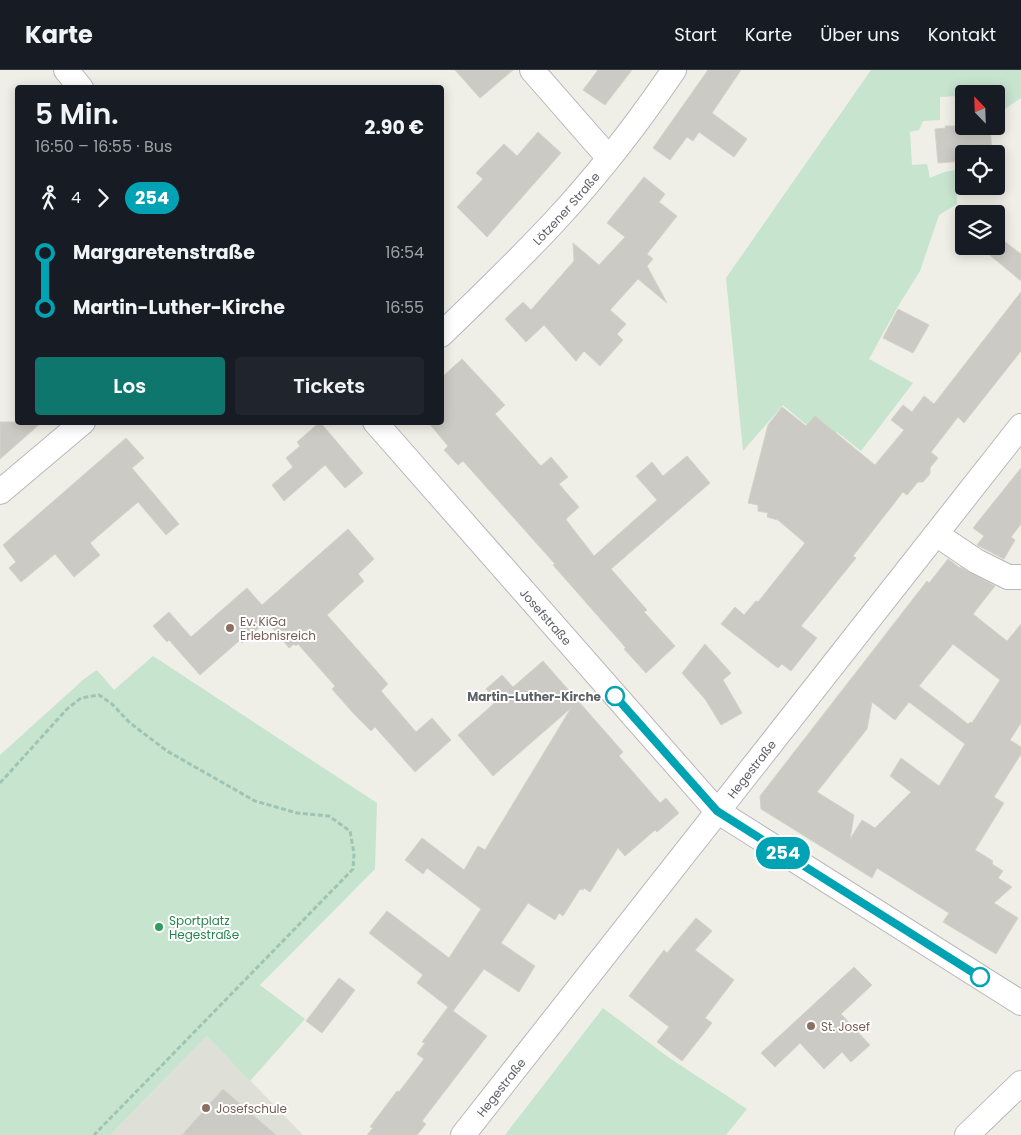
<!DOCTYPE html>
<html lang="de">
<head>
<meta charset="utf-8">
<style>
  body { margin:0; font-family:Poppins,sans-serif; background:#20242c; color:#f1f3f6; height:100vh; display:flex; flex-direction:column; font-size:19px; white-space:nowrap }
  * { box-sizing:border-box; margin:0 }
  p { font-size:16px; color:#9ea1a6 }
  .icon { flex:none; width:28px; height:28px; fill:none; stroke:currentColor; stroke-width:2; stroke-linecap:round; stroke-linejoin:round }
  .map { position:relative; flex:1; overflow:hidden }
  .details { position:absolute; left:15px; top:15px; width:429px; height:340px; display:flex; flex-direction:column; background:#171b24; border-radius:5px; box-shadow:0 2px 12px #0003 }
  .details>* { flex:none }
  .badge { padding:0 10px; border-radius:16px; font-size:18px; line-height:32px }
  .needle { width:32px; rotate:337deg }
  .fabs { position:absolute; left:955px; top:15px; display:grid; gap:10px }
  .fabs a { display:grid; place-items:center; width:50px; height:50px; border-radius:5px; background:#171b24; box-shadow:0 2px 12px #0003; font-size:25px }
  .map>.badge { position:absolute; translate:-50% -50%; box-shadow:0 0 0 2px #fff }
  .legs { display:flex; align-items:center; gap:8px; height:55px; padding:0 20px; font-size:16px }
  .legs p { margin-inline-start:auto }
  .headline { display:flex; align-items:center; justify-content:space-between; height:85px; padding:0 20px }
  h1 { font-size:28px; font-weight:600; line-height:38px }
  .cta { display:flex; gap:10px; margin-top:auto; padding:10px 20px }
  .cta a { flex:1; height:58px; border-radius:5px; background:#0f766e; color:#fff; font-size:20px; font-weight:600; line-height:58px; text-align:center }
  .cta a+a { background:#20242c; color:#f1f3f6 }
  ul { padding:0 20px; list-style:none }
  li { display:flex; align-items:center; gap:18px; height:55px; font-size:19px }
  li i { display:grid; place-items:center; width:8px; height:100%; margin:0 6px; background:currentColor }
  li i::after { content:''; width:12px; height:12px; margin:-6px; border:4px solid; border-radius:50%; background:#171b24 }
  li p { margin-inline-start:auto }
  li:first-child i { background:linear-gradient(#0000 50%,currentColor 0) }
  li:last-child i { background:linear-gradient(currentColor 50%,#0000 0) }
  header { display:flex; align-items:center; gap:30px; box-sizing:border-box; height:70px; padding:0 25px; background:#171b24; border-bottom:1px solid #363941 }
  header strong { font-size:24px }
  nav { display:flex; gap:28px; margin-inline-start:auto; font-size:18px }
  .map>svg:first-child { display:block }
  .education { fill:#dedfd6 }
  .green { fill:#c7e4cf }
  .building { fill:#cbcac4; stroke:#d3d3c6; fill-rule:evenodd }
  .lines { fill:none; stroke-linecap:round; stroke-linejoin:round }
  .minor-casing { stroke:#b7b7bc; stroke-width:26 }
  .path { stroke:#a0c4b4; stroke-width:3; stroke-dasharray:5 2.5; stroke-linecap:butt }
  .minor { stroke:#fff; stroke-width:24 }
  .line-1-casing { stroke:#fff; stroke-width:11 }
  .line-1 { stroke:#00a3b4; stroke-width:8 }
  .education-dot { fill:#8d6e63; stroke:#fff; stroke-width:2 }
  .stop-1-dot { fill:#fff; stroke:#00a3b4; stroke-width:2.5 }
  .leisure-dot { fill:#2e9e5b; stroke:#fff; stroke-width:2 }
  .labels { text-anchor:middle; dominant-baseline:central; stroke-width:4; stroke-linejoin:round; paint-order:stroke }
  .street-label { font-size:12px; fill:#5f6066; stroke:#fff }
  .education-label { font-size:12px; fill:#785e54; stroke:#fff; text-anchor:start }
  .stop-label { font-size:12px; font-weight:bold; fill:#5f6066; stroke:#fff; text-anchor:end }
  .leisure-label { font-size:12px; fill:#27864d; stroke:#fff; text-anchor:start }
</style>
</head>
<body>
<header>
<strong>Karte</strong>
<nav><a>Start</a><a>Karte</a><a>Über uns</a><a>Kontakt</a></nav>
</header>
<div class="map">
<svg width="1021" height="1065" viewBox="0 0 1021 1065">
  <rect width="100%" height="100%" fill="#efefe7"/>
  <path class="education" d="M 207,966 L 303,1065 L 110,1065 Z"/>
  <g class="green">
    <path d="M 871,0 L 1021,0 L 1021,28 L 1005,39 L 996,39 L 996,24 L 964,24 L 964,28 L 959,29 L 958,26 L 940,27 L 940,50 L 923,51 L 919,60 L 910,62 L 912,95 L 927,94 L 930,108 L 944,102 L 956,100 L 957,134 L 939,145 L 920,201 L 897,238 L 869,289 L 913,313 L 861,381 L 837,362 L 828,373 L 783,335 L 743,381 L 726,208 Z"/>
    <path d="M 153,586 L 377,733 L 375,799 L 260,915 L 305,949 L 250,1011 L 207,966 L 110,1065 L 0,1065 L 0,685 L 84,609 L 97,600 L 114,620 Z"/>
    <path d="M 603,938 L 668,987 L 747,1039 L 726,1065 L 505,1065 Z"/>
  </g>
  <g class="building">
    <path d="M 455,0 L 513,0 L 480,28 Z"/>
    <path d="M 598,0 L 632,0 L 605,35 L 583,20 Z"/>
    <path d="M 708,0 L 741,0 L 712,43 L 747,69 L 734,87 L 699,62 L 693,71 L 687,67 L 670,90 L 653,78 Z"/>
    <path d="M 945,56 L 990,56 L 992,84 L 964,84 L 964,91 L 938,93 L 935,59 L 946,58 Z"/>
    <path d="M 538,62 L 561,83 L 487,167 L 457,137 L 483,109 L 476,103 L 504,74 L 517,86 Z"/>
    <path d="M 644,107 L 665,124 L 659,132 L 677,146 L 647,184 L 653,189 L 647,196 L 667,233 L 638,209 L 610,240 L 626,254 L 617,264 L 623,270 L 600,296 L 584,281 L 576,291 L 544,255 L 526,272 L 505,249 L 523,232 L 531,240 L 574,191 L 573,173 L 599,195 L 625,167 L 607,153 Z"/>
    <path d="M 996,165 L 1021,184 L 1021,211 L 979,176 L 996,176 Z"/>
    <path d="M 1021,222 L 1021,281 L 964,353 L 958,347 L 931,382 L 938,388 L 930,398 L 930,404 L 923,412 L 918,412 L 907,425 L 903,422 L 853,486 L 856,488 L 801,556 L 817,568 L 791,601 L 782,594 L 778,598 L 721,554 L 735,537 L 744,545 L 756,531 L 758,532 L 805,473 L 778,450 L 767,447 L 768,443 L 758,441 L 758,435 L 748,433 L 768,355 L 782,337 L 806,356 L 815,346 L 875,395 L 904,360 L 891,350 L 903,335 L 912,342 L 924,326 L 934,334 Z"/>
    <path d="M 898,239 L 929,255 L 913,283 L 883,268 Z"/>
    <path d="M 462,289 L 505,335 L 495,344 L 541,396 L 551,387 L 568,407 L 559,414 L 579,437 L 566,449 L 567,451 L 594,486 L 657,430 L 636,406 L 652,392 L 663,406 L 687,386 L 710,413 L 611,499 L 647,540 L 644,542 L 675,576 L 646,603 L 624,579 L 626,578 L 553,495 L 555,494 L 463,391 L 458,395 L 444,380 L 448,376 L 428,352 L 441,352 L 441,308 Z"/>
    <path d="M 0,352 L 42,352 L 0,389 Z"/>
    <path d="M 320,352 L 363,403 L 345,418 L 325,395 L 284,431 L 272,415 L 293,397 L 286,388 L 300,376 L 297,372 Z"/>
    <path d="M 126,368 L 144,388 L 132,398 L 179,454 L 166,465 L 138,432 L 90,473 L 100,485 L 74,507 L 55,484 L 21,512 L 9,498 L 16,492 L 3,475 Z"/>
    <path d="M 1021,398 L 1021,454 L 1011,467 L 1015,470 L 1004,489 L 977,475 L 984,466 L 973,458 Z"/>
    <path d="M 348,459 L 374,489 L 358,504 L 364,511 L 327,545 L 388,614 L 381,621 L 416,662 L 432,648 L 451,670 L 415,702 L 375,657 L 371,661 L 354,644 L 332,619 L 335,616 L 298,574 L 296,576 L 294,574 L 289,578 L 267,551 L 242,573 L 240,570 L 200,605 L 169,570 L 167,572 L 153,556 L 169,542 L 191,567 L 247,518 L 262,535 Z"/>
    <path d="M 948,489 L 960,498 L 960,497 L 995,516 L 973,544 L 1007,571 L 1021,554 L 1021,653 L 1010,670 L 1021,677 L 1021,684 L 994,727 L 1004,733 L 975,780 L 993,791 L 992,794 L 1003,801 L 998,808 L 1012,817 L 994,833 L 1018,848 L 996,884 L 943,852 L 949,843 L 877,798 L 872,808 L 761,739 L 760,726 L 927,511 L 929,513 ZM 953,574 L 1000,610 L 972,653 L 970,652 L 968,654 L 919,616 ZM 872,632 L 895,650 L 909,632 L 965,674 L 939,716 L 901,688 L 890,706 L 911,722 L 875,758 L 862,750 L 850,769 L 854,745 L 817,722 L 867,659 Z"/>
    <path d="M 705,574 L 731,603 L 723,610 L 742,643 L 721,655 L 705,629 L 682,603 Z"/>
    <path d="M 543,591 L 623,682 L 619,686 L 660,733 L 666,728 L 679,743 L 657,762 L 655,760 L 625,786 L 618,778 L 590,822 L 584,818 L 583,820 L 580,819 L 563,846 L 559,843 L 555,850 L 528,833 L 501,873 L 535,896 L 519,922 L 484,899 L 453,941 L 487,966 L 422,1051 L 426,1054 L 417,1065 L 367,1065 L 373,1058 L 370,1057 L 397,1021 L 399,1022 L 424,989 L 417,984 L 425,973 L 422,972 L 448,937 L 417,913 L 423,905 L 369,863 L 387,841 L 449,888 L 481,839 L 427,798 L 423,804 L 405,790 L 422,768 L 464,800 L 478,776 L 485,780 L 571,638 L 493,706 L 458,665 L 497,631 L 486,619 L 502,605 L 513,617 Z"/>
    <path d="M 696,848 L 712,861 L 695,880 L 734,910 L 705,948 L 712,953 L 682,991 L 657,972 L 669,957 L 629,926 L 664,880 L 667,883 Z"/>
    <path d="M 854,897 L 872,915 L 841,944 L 870,975 L 851,992 L 842,982 L 824,999 L 800,973 L 775,997 L 761,983 Z"/>
    <path d="M 339,908 L 355,920 L 322,963 L 306,951 Z"/>
    <path d="M 223,1019 L 276,1065 L 182,1065 Z"/>
  </g>
  <g class="lines">
    <g class="minor-casing">
      <g id="minor">
        <path d="M 66,0 L 81,18"/>
        <path d="M 532,0 L 608,87"/>
        <path id="s1" d="M 441,265 C 479,228 518,191 554,152 C 598,105 638,53 674,0"/>
        <path id="s2" d="M 375,352 L 717,741 L 1021,933"/>
        <path d="M 0,422 L 83,352"/>
        <path d="M 936,464 L 976,491 L 1008,507 L 1021,507"/>
        <path id="s3" d="M 463,1065 L 1021,356"/>
        <path d="M 967,1065 L 1021,1013"/>
      </g>
    </g>
    <path class="path" d="M 0,713 L 67,639 L 81,628 L 99,625 L 112,634 L 130,653 L 167,681 L 255,731 L 297,743 L 329,746 L 350,761 L 354,783 L 353,799 L 94,1065"/>
    <use href="#minor" class="minor"/>
  </g>
  <g class="lines">
    <g class="line-1-casing">
      <path id="line-1" d="M 615,626 L 717,741 L 980,907"/>
    </g>
    <use href="#line-1" class="line-1"/>
  </g>
  <g class="education-dot">
    <circle cx="230" cy="558" r="5"/>
    <circle cx="811" cy="956" r="5"/>
    <circle cx="206" cy="1038" r="5"/>
  </g>
  <g class="stop-1-dot">
    <circle cx="615" cy="626" r="9"/>
    <circle cx="980" cy="907" r="9"/>
  </g>
  <circle class="leisure-dot" cx="159" cy="857" r="5"/>
  <g class="labels">
    <g class="street-label">
      <text stroke="none"><textPath href="#s1" startOffset="178">Lötzener Straße</textPath></text>
      <text stroke="none"><textPath href="#s2" startOffset="259">Josefstraße</textPath></text>
      <text stroke="none"><textPath href="#s3" startOffset="466">Hegestraße</textPath></text>
      <text stroke="none"><textPath href="#s3" startOffset="61">Hegestraße</textPath></text>
    </g>
    <g class="education-label">
      <text x="240" y="551">Ev. KiGa<tspan x="240" dy="14">Erlebnisreich</tspan></text>
      <text x="821" y="956">St. Josef</text>
      <text x="216" y="1038">Josefschule</text>
    </g>
    <g class="stop-label">
      <text x="601" y="626">Martin-Luther-Kirche</text>
    </g>
    <g class="leisure-label">
      <text x="169" y="850">Sportplatz<tspan x="169" dy="14">Hegestraße</tspan></text>
    </g>
  </g>
</svg>
<div class="fabs">
<a><svg class="needle" viewBox="-14 -14 28 28"><path d="M0-13l5 13h-10z" fill="#e53935"/><path d="M0 13l5-13h-10z" fill="#9ea1a6"/></svg></a>
<a><svg class="icon" aria-label="locate" viewBox="0 0 24 24"><circle cx="12" cy="12" r="6"/><path d="M12 2v4M12 18v4M2 12h4M18 12h4"/></svg></a>
<a><svg class="icon" aria-label="layers" viewBox="0 0 24 24"><path d="M12 4l9 5-9 5-9-5zM3 14l9 5 9-5"/></svg></a>
</div>
<b class="badge" style="left:783px;top:783px;background:#00a3b4;color:#fff">254</b>
<section class="details">
<div class="headline"><div><h1>5 Min.</h1><p>16:50 – 16:55 · Bus</p></div><b>2.90 €</b></div>
<div class="legs"><svg class="icon" aria-label="walk" viewBox="0 0 24 24"><circle cx="13" cy="4" r="2"/><path d="M13 8l-2 6 4 7M11 14l-3 7M7 12l3-4h3l4 4"/></svg>4<svg class="icon" aria-label="forward" viewBox="0 0 24 24"><path d="M9 5l7 7-7 7"/></svg><b class="badge" style="background:#00a3b4;color:#fff">254</b></div>
<ul>
<li><i style="color:#00a3b4"></i><b>Margaretenstraße</b><p>16:54</p></li>
<li><i style="color:#00a3b4"></i><b>Martin-Luther-Kirche</b><p>16:55</p></li>
</ul>
<div class="cta"><a>Los</a><a>Tickets</a></div>
</section>
</div>
</body>
</html>
